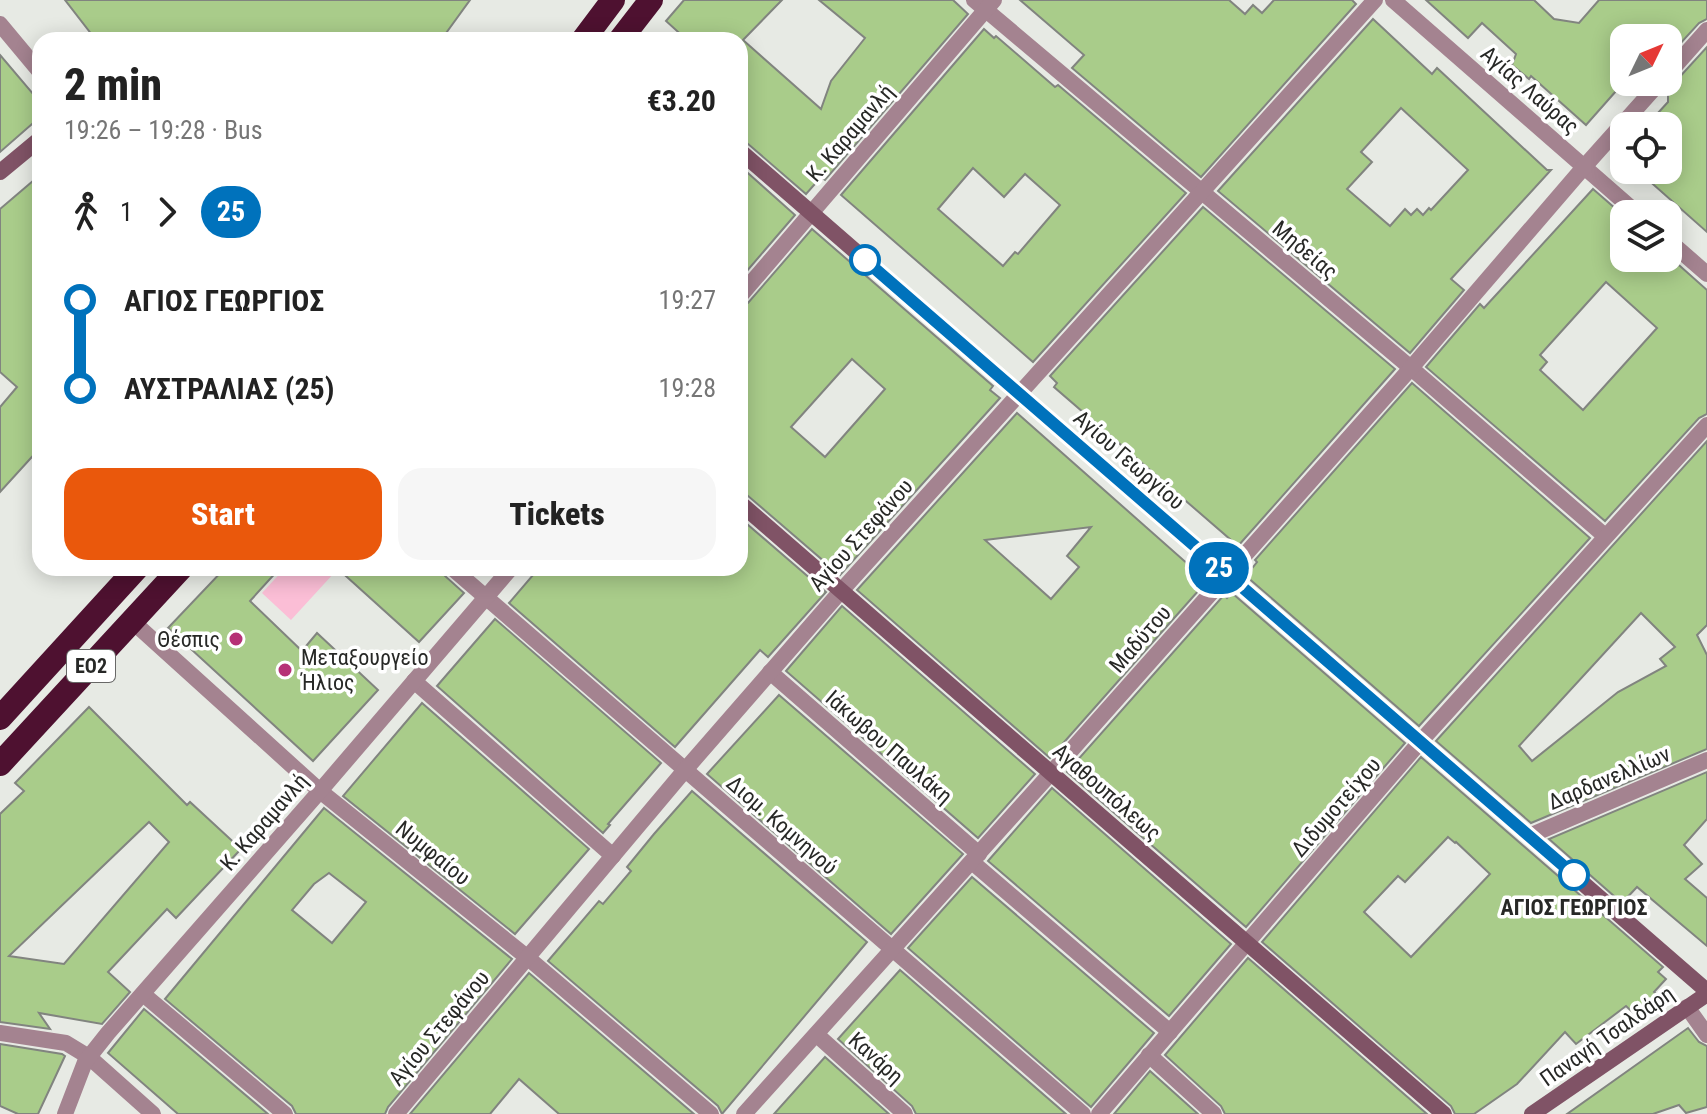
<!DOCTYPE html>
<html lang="en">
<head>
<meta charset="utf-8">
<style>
  body { margin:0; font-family:"Roboto Condensed",sans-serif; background:#f6f6f6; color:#222; height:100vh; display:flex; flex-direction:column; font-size:30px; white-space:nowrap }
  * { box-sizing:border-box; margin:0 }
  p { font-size:26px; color:#767676 }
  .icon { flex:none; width:44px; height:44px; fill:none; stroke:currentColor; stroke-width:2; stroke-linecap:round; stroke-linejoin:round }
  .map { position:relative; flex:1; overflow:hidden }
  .side { position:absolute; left:32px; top:32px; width:716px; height:544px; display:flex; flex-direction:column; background:#fff; border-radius:24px; box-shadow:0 4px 20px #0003 }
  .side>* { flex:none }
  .badge { padding:0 16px; border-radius:26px; font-size:28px; line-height:52px }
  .needle { width:52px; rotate:47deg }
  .controls { position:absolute; left:1610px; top:24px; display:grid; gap:16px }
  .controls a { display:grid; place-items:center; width:72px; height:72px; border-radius:16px; background:#fff; box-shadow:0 4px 20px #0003; font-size:40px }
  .map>.badge { position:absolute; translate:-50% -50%; box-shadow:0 0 0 4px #fff }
  .legs { display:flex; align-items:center; gap:12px; height:88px; padding:0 32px; font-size:26px }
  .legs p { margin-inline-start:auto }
  .head { display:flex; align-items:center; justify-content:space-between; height:136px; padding:0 32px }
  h1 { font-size:44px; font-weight:800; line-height:60px }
  .cta { display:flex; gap:16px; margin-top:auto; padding:16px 32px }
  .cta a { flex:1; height:92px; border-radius:24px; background:#ea580c; color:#fff; font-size:32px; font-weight:800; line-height:92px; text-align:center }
  .cta a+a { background:#f6f6f6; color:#222 }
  ul { padding:0 32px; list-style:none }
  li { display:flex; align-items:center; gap:28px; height:88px; font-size:30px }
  li i { display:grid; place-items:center; width:12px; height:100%; margin:0 10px; background:currentColor }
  li i::after { content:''; width:20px; height:20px; margin:-10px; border:6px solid; border-radius:50%; background:#fff }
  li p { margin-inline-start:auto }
  li:first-child i { background:linear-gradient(#0000 50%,currentColor 0) }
  li:last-child i { background:linear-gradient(currentColor 50%,#0000 0) }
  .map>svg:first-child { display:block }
  .green { fill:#fbbed6 }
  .building { fill:#a9cc8a; stroke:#81847f; stroke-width:2; fill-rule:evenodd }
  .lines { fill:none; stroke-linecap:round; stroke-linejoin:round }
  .street { stroke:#a48390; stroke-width:16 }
  .secondary { stroke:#805366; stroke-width:16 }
  .highway { stroke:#4e1130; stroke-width:24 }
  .line-1-casing { stroke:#fff; stroke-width:18 }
  .line-1 { stroke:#0072bc; stroke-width:12 }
  .stop-1-dot { fill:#fff; stroke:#0072bc; stroke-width:4 }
  .poi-dot { fill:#b63176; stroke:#fff; stroke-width:3 }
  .labels { text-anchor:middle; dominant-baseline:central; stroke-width:7; stroke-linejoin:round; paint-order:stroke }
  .shield { fill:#fff; stroke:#686867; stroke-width:2 }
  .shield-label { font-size:20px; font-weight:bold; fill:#272826 }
  .street-label { font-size:22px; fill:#272826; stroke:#fff }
  .poi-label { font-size:22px; fill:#272826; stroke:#fff; text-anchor:end }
  .stop-label { font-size:22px; font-weight:bold; fill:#272826; stroke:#fff }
</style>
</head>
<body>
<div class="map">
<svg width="1707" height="1114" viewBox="0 0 1707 1114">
  <rect width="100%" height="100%" fill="#e7eae4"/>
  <path class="green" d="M 285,568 L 331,568 L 335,572 L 291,620 L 262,593 Z"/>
  <g class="building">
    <path d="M 65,0 L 470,0 L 441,40 L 96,40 Z"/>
    <path d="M 684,0 L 782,0 L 743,40 L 821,109 L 831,81 L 865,38 L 819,0 L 953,0 L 968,14 L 825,180 L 821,177 L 806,194 L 747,143 L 740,140 L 740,40 L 687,40 L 666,21 Z"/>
    <path d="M 1020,0 L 1229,0 L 1245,14 L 1253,5 L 1262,13 L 1274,0 L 1352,0 L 1356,4 L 1201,177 L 1072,68 L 1084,55 Z"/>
    <path d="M 1426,0 L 1534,0 L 1554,19 L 1579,23 L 1599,0 L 1707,0 L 1707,19 L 1699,23 L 1668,57 L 1668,38 L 1624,38 L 1624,82 L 1586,125 L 1531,76 L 1529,79 L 1512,65 L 1516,54 L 1482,23 L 1468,38 Z"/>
    <path d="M 1373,19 L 1432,74 L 1437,68 L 1547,170 L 1551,170 L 1451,279 L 1464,290 L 1410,353 L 1218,191 ZM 1401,108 L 1468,170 L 1431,210 L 1429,208 L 1423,215 L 1417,209 L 1411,215 L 1405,209 L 1390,226 L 1347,189 L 1372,162 L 1361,152 Z"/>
    <path d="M 984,29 L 994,38 L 996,36 L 1055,87 L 1058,85 L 1186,193 L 1033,362 L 841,195 ZM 973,168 L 1004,197 L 1025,174 L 1060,205 L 1018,254 L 1015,252 L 1003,266 L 938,209 Z"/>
    <path d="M 1707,47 L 1707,232 L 1637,170 L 1668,170 L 1668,126 L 1646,126 L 1668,102 L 1668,90 L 1671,85 L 1676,81 Z"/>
    <path d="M 0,55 L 40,102 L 40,117 L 0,152 Z"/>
    <path d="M 740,166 L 795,215 L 740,279 Z"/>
    <path d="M 40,175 L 40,448 L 0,492 L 0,407 L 17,387 L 0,372 L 0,209 Z"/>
    <path d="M 1593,189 L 1624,216 L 1624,258 L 1671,258 L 1707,290 L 1707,414 L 1699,418 L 1605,521 L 1426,367 L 1480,304 L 1484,308 ZM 1606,282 L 1657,328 L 1583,410 L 1540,370 L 1547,362 L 1540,355 Z"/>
    <path d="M 1203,207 L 1395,369 L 1238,546 L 1054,387 L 1057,383 L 1050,376 Z"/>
    <path d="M 812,229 L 993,386 L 990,390 L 1000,398 L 840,575 L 747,495 L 740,492 L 740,307 L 748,303 ZM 852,359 L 885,389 L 825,457 L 791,427 Z"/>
    <path d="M 1412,383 L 1590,538 L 1419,726 L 1246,576 L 1257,562 L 1255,560 Z"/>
    <path d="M 1017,413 L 1207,581 L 1050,758 L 857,590 ZM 1091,527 L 1067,556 L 1079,567 L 1051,599 L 985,540 Z"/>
    <path d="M 1707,441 L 1707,625 L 1697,635 L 1707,655 L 1707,749 L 1531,823 L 1436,741 ZM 1641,613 L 1675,647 L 1660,659 L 1666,666 L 1618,692 L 1532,761 L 1519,746 Z"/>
    <path d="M 740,518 L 826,592 L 768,657 L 760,650 L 675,747 L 509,603 L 539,568 L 740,568 Z"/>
    <path d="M 225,568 L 280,568 L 250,601 L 302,651 L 317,633 L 378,690 L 313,761 L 168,628 Z"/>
    <path d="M 337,568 L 441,568 L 445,576 L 464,593 L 419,642 Z"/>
    <path d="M 1232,593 L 1405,743 L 1246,927 L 1067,772 L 1224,595 L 1227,598 Z"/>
    <path d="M 842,606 L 1035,774 L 978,838 L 786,671 Z"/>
    <path d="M 495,619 L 661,763 L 608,824 L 610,825 L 603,833 L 437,686 Z"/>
    <path d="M 779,695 L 963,854 L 891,934 L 707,774 Z"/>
    <path d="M 422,703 L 589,849 L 515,934 L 343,796 Z"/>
    <path d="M 89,707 L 187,805 L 190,802 L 241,849 L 176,918 L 167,909 L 108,972 L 130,992 L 102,1024 L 39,1013 L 50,1029 L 0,1022 L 0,814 L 24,791 L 15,783 ZM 149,822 L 169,842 L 64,964 L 9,956 Z"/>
    <path d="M 1421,757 L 1663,967 L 1658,972 L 1666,979 L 1654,992 L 1661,998 L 1641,1020 L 1626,1006 L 1576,1044 L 1565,1032 L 1517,1084 L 1474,1114 L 1455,1114 L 1451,1106 L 1262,942 ZM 1448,837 L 1455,843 L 1456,842 L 1490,874 L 1411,957 L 1364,912 L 1398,876 L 1405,882 Z"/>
    <path d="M 1707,772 L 1707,819 L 1684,845 L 1702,864 L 1685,879 L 1707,898 L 1707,946 L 1637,887 L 1622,903 L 1549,839 Z"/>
    <path d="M 1052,788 L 1231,944 L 1169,1016 L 988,861 Z"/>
    <path d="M 692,791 L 867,942 L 722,1114 L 718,1106 L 548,961 L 599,901 L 603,904 L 631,871 L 627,867 L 654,834 Z"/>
    <path d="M 324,808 L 512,959 L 388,1107 L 385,1114 L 296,1114 L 292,1106 L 165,999 ZM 329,873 L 366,902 L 332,943 L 292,910 L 314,884 Z"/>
    <path d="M 972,877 L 1154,1033 L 1091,1107 L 908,948 Z"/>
    <path d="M 1248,958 L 1427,1114 L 1225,1114 L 1221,1106 L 1165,1055 Z"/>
    <path d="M 900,970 L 1066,1114 L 916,1114 L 912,1106 L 838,1039 Z"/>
    <path d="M 529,973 L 694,1114 L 559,1114 L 519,1079 L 490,1114 L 410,1114 Z"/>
    <path d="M 144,1009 L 268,1114 L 178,1114 L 108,1053 Z"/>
    <path d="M 1688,1028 L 1699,1042 L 1707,1046 L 1707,1107 L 1686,1113 L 1679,1105 L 1653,1114 L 1567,1114 Z"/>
    <path d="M 0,1044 L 62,1054 L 65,1056 L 38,1114 L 18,1114 L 0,1106 Z"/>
    <path d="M 825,1057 L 889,1114 L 774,1114 Z"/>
    <path d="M 1150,1071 L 1198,1114 L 1114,1114 Z"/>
  </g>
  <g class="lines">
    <g class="street">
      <path d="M 974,0 L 1411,368 L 1605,536"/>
      <path d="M 1393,0 L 1638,214"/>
      <path d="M 0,24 L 40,72"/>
      <path d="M 1668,74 L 1707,30"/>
      <path d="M 1668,240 L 1707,274"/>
      <path d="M 740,296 L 994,0"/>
      <path d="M 452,568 L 1083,1114"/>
      <path d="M 132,621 L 320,791 L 528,958 L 711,1114"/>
      <path d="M 770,672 L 979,854"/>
      <path d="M 414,681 L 613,856"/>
      <path d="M 1529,836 L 1707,760"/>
      <path d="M 972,862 L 1170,1032"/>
      <path d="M 143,994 L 285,1114"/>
      <path d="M 1687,1007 L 1707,1035"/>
      <path d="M 0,1033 L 66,1043 L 89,1057 L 153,1114"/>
      <path d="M 817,1035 L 905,1114"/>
      <path d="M 1149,1055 L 1214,1114"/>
      <path d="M 65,1114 L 85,1062 L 108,1033 L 320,791 L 511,568"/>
      <path d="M 396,1114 L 685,770 L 841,591 L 1375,0"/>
      <path d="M 744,1114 L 1051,773 L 1411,368 L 1584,167 L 1660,82"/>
      <path d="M 1099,1114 L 1420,742 L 1707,425"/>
    </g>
    <g class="secondary">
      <path d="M 740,151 L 1707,991"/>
      <path d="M 0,172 L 40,139"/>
      <path d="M 740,503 L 1444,1114"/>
      <path d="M 1532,1114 L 1707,994"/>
    </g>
    <g class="highway">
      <path d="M 583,40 L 613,0"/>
      <path d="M 620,40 L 651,0"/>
      <path d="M 0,718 L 137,568"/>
      <path d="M 0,764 L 181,568"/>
    </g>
  </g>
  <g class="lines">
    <g class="line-1-casing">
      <path id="line-1" d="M 865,260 L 1574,875"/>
    </g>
    <use href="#line-1" class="line-1"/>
  </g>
  <g class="stop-1-dot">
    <circle cx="865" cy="260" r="14"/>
    <circle cx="1574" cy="875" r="14"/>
  </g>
  <g class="poi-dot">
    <circle cx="236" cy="639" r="8"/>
    <circle cx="285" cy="670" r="8"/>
  </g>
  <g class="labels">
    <rect class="shield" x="67" y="650" width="48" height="32" rx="6"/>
    <g class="shield-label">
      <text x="91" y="666">ΕΟ2</text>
    </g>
    <g class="street-label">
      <text transform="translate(1530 90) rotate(41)">Αγίας Λαύρας</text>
      <text transform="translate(850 133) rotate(-49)">Κ. Καραμανλή</text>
      <text transform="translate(1305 250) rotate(40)">Μηδείας</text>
      <text transform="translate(1129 460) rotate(41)">Αγίου Γεωργίου</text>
      <text transform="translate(861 535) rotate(-48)">Αγίου Στεφάνου</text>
      <text transform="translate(1140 639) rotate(-49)">Μαδύτου</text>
      <text transform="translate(889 747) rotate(41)">Ιάκωβου Παυλάκη</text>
      <text transform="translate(1609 778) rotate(-23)">Δαρδανελλίων</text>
      <text transform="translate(1107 792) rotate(41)">Αγαθουπόλεως</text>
      <text transform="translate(1336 807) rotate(-49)">Διδυμοτείχου</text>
      <text transform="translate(264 822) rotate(-49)">Κ. Καραμανλή</text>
      <text transform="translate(782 825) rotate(41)">Διομ. Κομνηνού</text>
      <text transform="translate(433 853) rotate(39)">Νυμφαίου</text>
      <text transform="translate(439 1028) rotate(-50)">Αγίου Στεφάνου</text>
      <text transform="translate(1607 1036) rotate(-35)">Παναγή Τσαλδάρη</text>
      <text transform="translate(876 1058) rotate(42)">Κανάρη</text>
    </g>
    <g class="poi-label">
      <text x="220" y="639">Θέσπις</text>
      <text x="301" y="657" text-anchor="start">Μεταξουργείο<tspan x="301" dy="25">Ήλιος</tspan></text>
    </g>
    <g class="stop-label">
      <text x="1574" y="907">ΑΓΙΟΣ ΓΕΩΡΓΙΟΣ</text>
    </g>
  </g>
</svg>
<div class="controls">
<a><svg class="needle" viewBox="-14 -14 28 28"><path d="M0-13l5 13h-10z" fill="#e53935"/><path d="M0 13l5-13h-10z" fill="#767676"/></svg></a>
<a><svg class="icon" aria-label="locate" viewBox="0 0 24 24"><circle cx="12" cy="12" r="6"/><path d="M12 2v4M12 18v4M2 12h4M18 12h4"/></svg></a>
<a><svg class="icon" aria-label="layers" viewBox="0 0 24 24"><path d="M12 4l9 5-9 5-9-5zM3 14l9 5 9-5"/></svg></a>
</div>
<b class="badge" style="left:1219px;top:568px;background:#0072bc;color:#fff">25</b>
<section class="side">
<div class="head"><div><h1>2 min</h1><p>19:26 – 19:28 · Bus</p></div><b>€3.20</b></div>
<div class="legs"><svg class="icon" aria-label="walk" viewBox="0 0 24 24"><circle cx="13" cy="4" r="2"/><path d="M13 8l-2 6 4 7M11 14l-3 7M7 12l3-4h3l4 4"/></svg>1<svg class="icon" aria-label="forward" viewBox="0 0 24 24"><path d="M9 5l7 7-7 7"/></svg><b class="badge" style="background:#0072bc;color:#fff">25</b></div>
<ul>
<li><i style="color:#0072bc"></i><b>ΑΓΙΟΣ ΓΕΩΡΓΙΟΣ</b><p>19:27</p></li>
<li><i style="color:#0072bc"></i><b>ΑΥΣΤΡΑΛΙΑΣ (25)</b><p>19:28</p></li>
</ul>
<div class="cta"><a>Start</a><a>Tickets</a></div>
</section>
</div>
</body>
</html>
